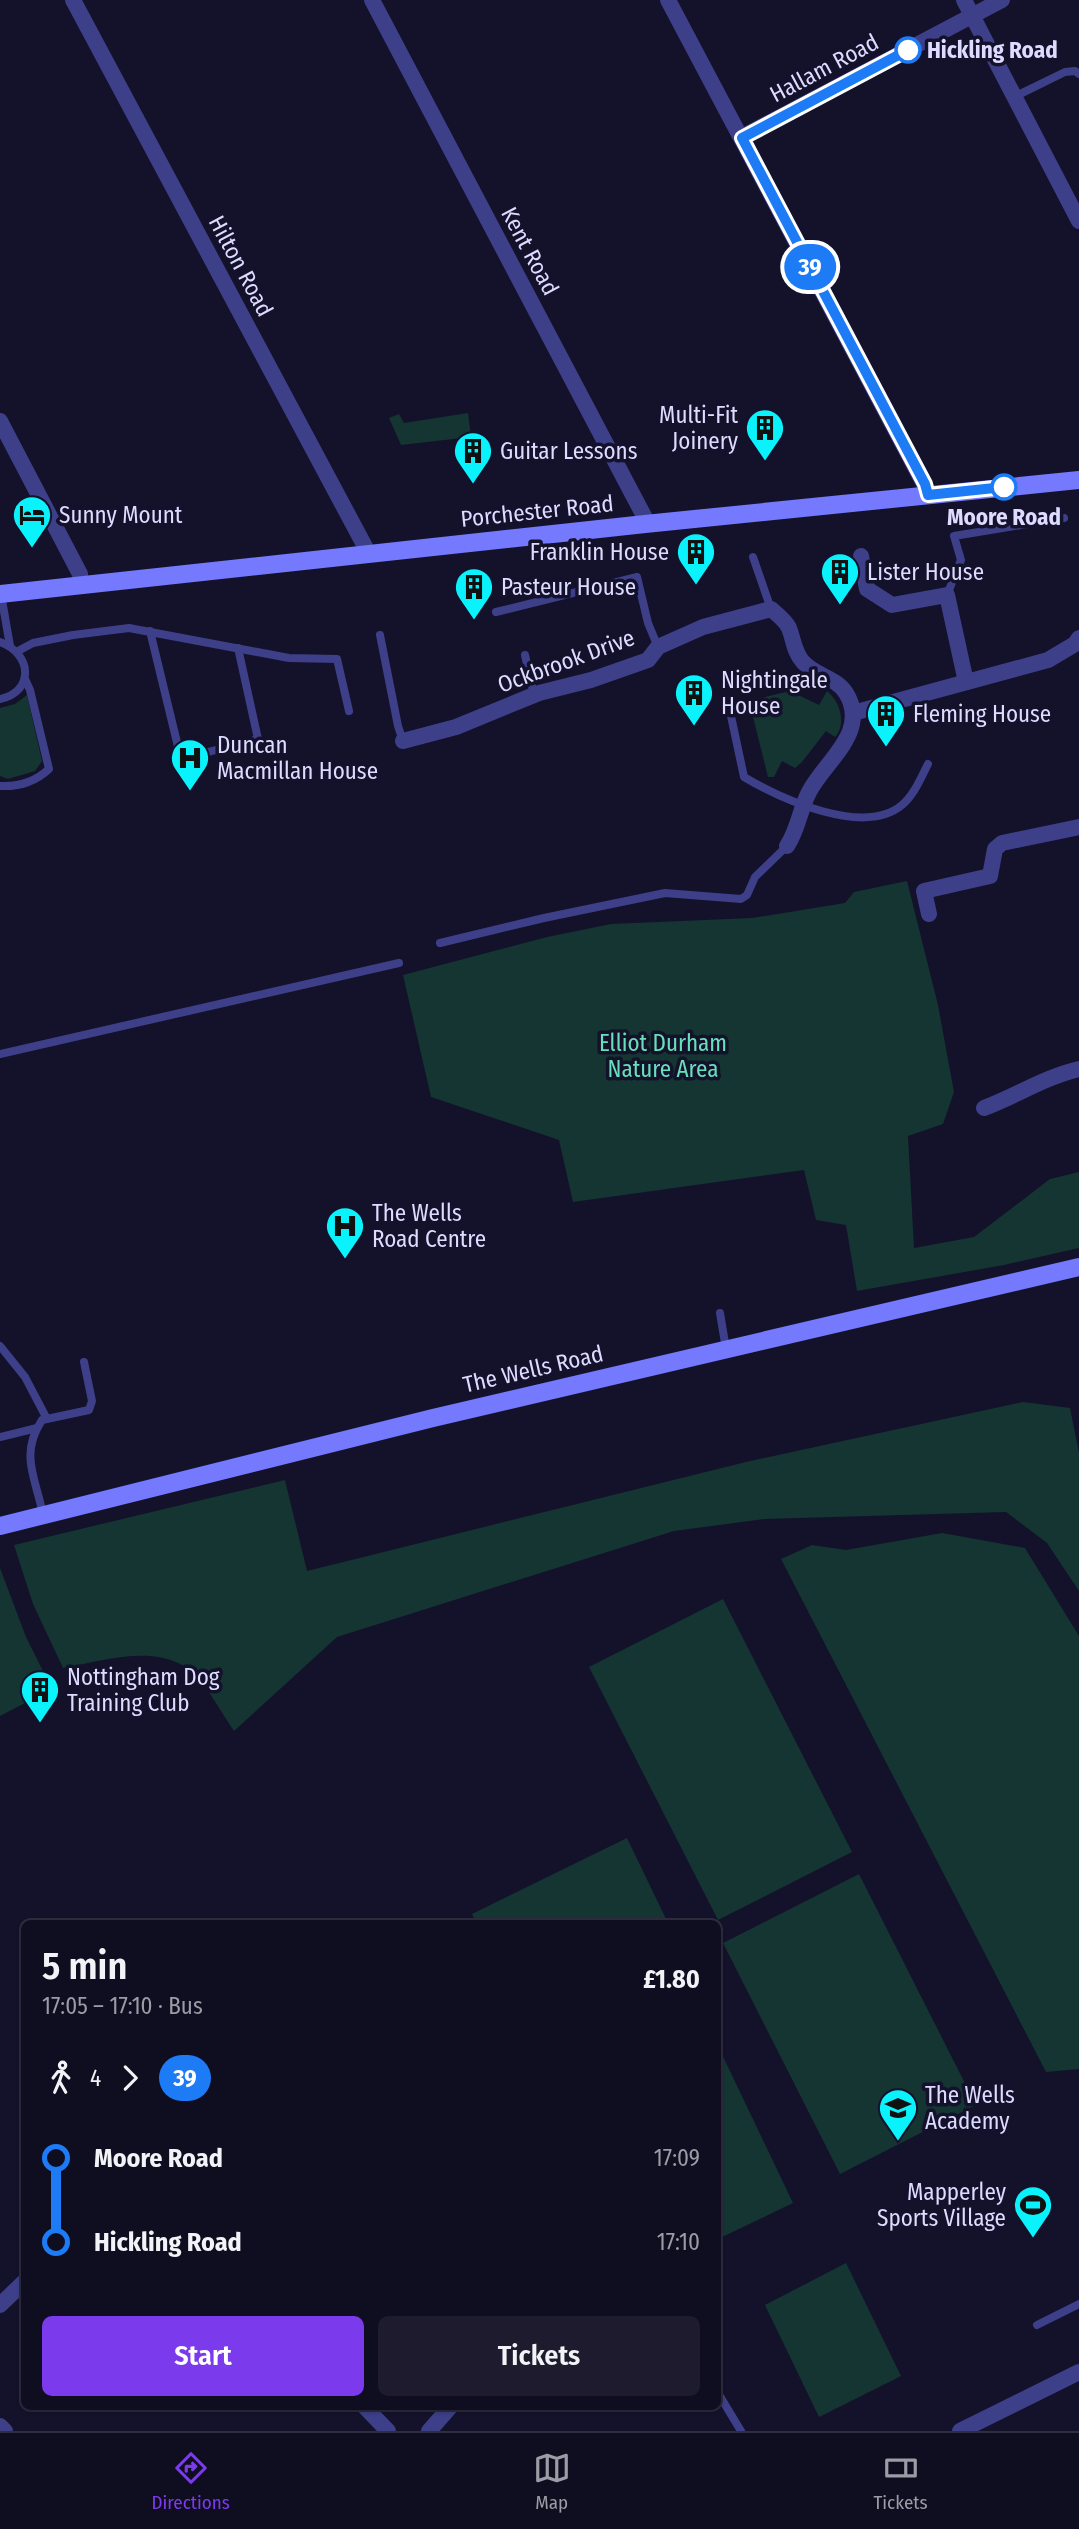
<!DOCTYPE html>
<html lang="en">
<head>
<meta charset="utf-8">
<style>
  body { margin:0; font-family:"Fira Sans Condensed",sans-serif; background:#1d1b2d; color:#f1f3f6; height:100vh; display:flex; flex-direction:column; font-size:26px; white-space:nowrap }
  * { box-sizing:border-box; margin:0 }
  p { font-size:23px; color:#9b9ca5 }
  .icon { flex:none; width:38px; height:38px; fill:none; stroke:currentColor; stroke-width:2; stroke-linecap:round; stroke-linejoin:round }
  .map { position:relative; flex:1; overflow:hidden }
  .drawer { position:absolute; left:21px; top:1920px; width:700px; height:490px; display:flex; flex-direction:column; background:#0f0d20; border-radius:10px; box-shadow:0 2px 5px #0004,0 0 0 2px #2f2d3e }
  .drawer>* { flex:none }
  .badge { padding:0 14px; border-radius:23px; font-size:24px; line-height:46px }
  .map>.badge { position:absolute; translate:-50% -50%; box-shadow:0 0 0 4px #fff }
  .legs { display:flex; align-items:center; gap:10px; height:77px; padding:0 21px; font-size:23px }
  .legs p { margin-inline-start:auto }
  .headline { display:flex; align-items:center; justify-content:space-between; height:119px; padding:0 21px }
  h1 { font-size:38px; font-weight:600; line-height:52px }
  .cta { display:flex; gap:14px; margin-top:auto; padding:14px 21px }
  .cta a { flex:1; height:80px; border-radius:10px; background:#7c3aed; color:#fff; font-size:28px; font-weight:600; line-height:80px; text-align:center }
  .cta a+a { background:#1d1b2d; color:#f1f3f6 }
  ul { padding:0 21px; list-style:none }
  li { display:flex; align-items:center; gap:24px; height:84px; font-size:26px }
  li i { display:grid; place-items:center; width:10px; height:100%; margin:0 9px; background:currentColor }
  li i::after { content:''; width:18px; height:18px; margin:-9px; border:5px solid; border-radius:50%; background:#0f0d20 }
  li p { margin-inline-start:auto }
  li:first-child i { background:linear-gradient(#0000 50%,currentColor 0) }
  li:last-child i { background:linear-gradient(currentColor 50%,#0000 0) }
  .tab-bar { display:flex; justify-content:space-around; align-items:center; height:98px; border-top:2px solid #2f2d3e; background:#0f0d20; font-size:19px; color:#9b9ca5 }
  .tab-bar a { display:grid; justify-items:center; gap:4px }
  .tab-bar .on { color:#7c3aed }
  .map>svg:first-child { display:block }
  .green { fill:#143531 }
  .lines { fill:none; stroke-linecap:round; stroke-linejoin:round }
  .lane { stroke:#3d3f89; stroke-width:8 }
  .street { stroke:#3d3f89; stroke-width:16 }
  .secondary { stroke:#7479fd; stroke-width:18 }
  .line-1-casing { stroke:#fff; stroke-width:16 }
  .line-1 { stroke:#1e7bf6; stroke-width:10 }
  .stop-1-dot { fill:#fff; stroke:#1e7bf6; stroke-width:3.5 }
  .labels { text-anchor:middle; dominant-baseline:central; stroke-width:7; stroke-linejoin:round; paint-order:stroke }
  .stop-label { font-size:23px; font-weight:bold; fill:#dddbff; stroke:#14112b; text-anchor:start }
  .street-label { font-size:23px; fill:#dddbff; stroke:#14112b }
  .poi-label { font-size:23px; fill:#dddbff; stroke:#14112b; text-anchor:start }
  .park-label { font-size:23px; fill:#66e0ba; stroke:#14112b }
</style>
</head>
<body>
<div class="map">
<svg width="1079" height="2431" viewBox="0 0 1079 2431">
  <rect width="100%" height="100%" fill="#14112b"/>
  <g class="green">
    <path d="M 468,413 L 471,437 L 401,445 L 389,418 L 399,414 L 404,423 Z"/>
    <path d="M 790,691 L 819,705 L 827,691 C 840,701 847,724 835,737 L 826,731 L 802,762 L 795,768 L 782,761 L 774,777 L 768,777 L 749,701 Z"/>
    <path d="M 27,695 L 42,761 L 35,771 L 8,779 L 0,776 L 0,708 L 15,704 Z"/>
    <path d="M 907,881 L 938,1005 L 954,1092 L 943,1124 L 908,1136 L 914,1248 L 974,1237 L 1050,1179 L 1079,1172 L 1079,1248 L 1004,1265 L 857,1291 L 846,1225 L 816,1220 L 804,1170 L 573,1202 L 559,1140 L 431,1097 L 403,975 L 547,937 L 611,924 L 752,918 L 845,903 L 854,892 Z"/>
    <path d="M 1023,1402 L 1070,1408 L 1079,1453 L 1079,1591 L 1047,1543 L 1006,1512 L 764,1519 L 674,1531 L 337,1637 L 234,1731 C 223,1715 213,1697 201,1681 C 167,1639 108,1660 63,1668 L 33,1604 L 14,1545 L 285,1480 L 307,1571 L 750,1461 Z"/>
    <path d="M 942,1533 L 1025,1548 L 1079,1636 L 1079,2069 L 1046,2072 L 781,1559 L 812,1545 L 846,1550 Z"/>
    <path d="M 0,1568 L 26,1637 L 52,1689 L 0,1716 Z"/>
    <path d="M 723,1599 L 852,1852 L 718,1920 L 589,1667 Z"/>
    <path d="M 627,1838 L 668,1923 L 476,1923 L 472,1914 Z"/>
    <path d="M 859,1874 L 976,2105 L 840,2174 L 723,1943 Z"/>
    <path d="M 718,2046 L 793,2203 L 718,2239 Z"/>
    <path d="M 846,2263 L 901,2376 L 819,2417 L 765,2305 Z"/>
  </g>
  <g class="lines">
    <g class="lane">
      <path d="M 1014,97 L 1065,72 L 1075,71 L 1079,74"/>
      <path d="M 753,557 L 771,609"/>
      <path d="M 1,594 L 10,646"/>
      <path d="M 947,595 L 961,560 L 954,536 L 1064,518"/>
      <path d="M 496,612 L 637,577 L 648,623 L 658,647"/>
      <path d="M 150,631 L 181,759 L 258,739 L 238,648"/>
      <path d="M 380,635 L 398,726 L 403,741"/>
      <path d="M 0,642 C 33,654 34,692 0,699"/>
      <path d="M 18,651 L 33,643 L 73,635 L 129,628 L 289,658 L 337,659 L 349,711"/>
      <path d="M 525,655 L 534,695"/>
      <path d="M 728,702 L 744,777 C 781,799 864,837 902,805 C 914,795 921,778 928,764"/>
      <path d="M 0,786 C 19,787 35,782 49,769 L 30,690 L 25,679"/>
      <path d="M 440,943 L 544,918 L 665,893 L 741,899 L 747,895 L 755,877 L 787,846"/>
      <path d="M 0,1054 L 399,963"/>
      <path d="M 720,1313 L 726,1349"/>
      <path d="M 0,1346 L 25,1377 L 47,1419"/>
      <path d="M 0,1437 L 37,1428"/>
      <path d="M 43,1515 C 36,1478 19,1455 42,1420 L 89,1410 L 92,1401 L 84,1362"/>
      <path d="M 1037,2325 L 1079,2304"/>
      <path d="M 718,2393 L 741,2431"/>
    </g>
    <g class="street">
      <path d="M 73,0 L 369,554"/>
      <path d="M 372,0 L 644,516 L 645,524"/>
      <path d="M 668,0 L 924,484 L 928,495"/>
      <path d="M 964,0 L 1079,221"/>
      <path d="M 742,137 L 1002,0"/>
      <path d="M 0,421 L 80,574 L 81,584"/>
      <path d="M 861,556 L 867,589 L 892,605 L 947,595 L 966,682"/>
      <path d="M 853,713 L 1048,660 L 1075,644 L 1079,638"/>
      <path d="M 403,741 L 456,727 L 539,693 L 591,680 L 648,660 L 658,647 L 703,627 L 771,609 C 777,614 786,621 789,628 C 794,641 794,652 803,662 C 815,676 836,677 846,693 C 870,732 825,761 809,792 C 800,809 798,830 787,846"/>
      <path d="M 929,914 L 924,891 L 990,876 L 995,849 L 1002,843 L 1079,827"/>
      <path d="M 984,1108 C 1016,1096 1045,1077 1079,1069"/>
      <path d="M 0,2305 L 24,2282"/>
      <path d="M 364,2406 L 388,2431"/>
      <path d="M 0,2426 L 5,2431"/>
      <path d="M 429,2431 L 451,2406"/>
      <path d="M 960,2431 L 1079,2372"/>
    </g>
    <g class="secondary">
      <path d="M 0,594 L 645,524 L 1079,480"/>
      <path d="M 0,1526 L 433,1418 L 1079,1267"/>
    </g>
  </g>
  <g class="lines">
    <g class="line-1-casing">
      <path id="line-1" d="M 908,50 L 742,138 L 925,484 L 928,495 L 1004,487"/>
    </g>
    <use href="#line-1" class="line-1"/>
  </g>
  <defs>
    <g id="building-pin" transform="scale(2.0125)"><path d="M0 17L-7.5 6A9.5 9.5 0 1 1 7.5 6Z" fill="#0af3fc" stroke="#14112b"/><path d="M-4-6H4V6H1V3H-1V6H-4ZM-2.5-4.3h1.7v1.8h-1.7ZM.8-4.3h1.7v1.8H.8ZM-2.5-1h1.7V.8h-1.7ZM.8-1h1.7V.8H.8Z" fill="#111"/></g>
    <g id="hotel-pin" transform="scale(2.0125)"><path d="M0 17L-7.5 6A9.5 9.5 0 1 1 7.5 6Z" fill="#0af3fc" stroke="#14112b"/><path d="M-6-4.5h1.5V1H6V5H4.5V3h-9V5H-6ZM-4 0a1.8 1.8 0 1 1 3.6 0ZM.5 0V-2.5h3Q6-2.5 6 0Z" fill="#111"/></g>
    <g id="hospital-pin" transform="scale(2.0125)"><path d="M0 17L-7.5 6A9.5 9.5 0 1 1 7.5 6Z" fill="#0af3fc" stroke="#14112b"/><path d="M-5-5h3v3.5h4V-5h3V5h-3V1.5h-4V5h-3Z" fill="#111"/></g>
    <g id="school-pin" transform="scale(2.0125)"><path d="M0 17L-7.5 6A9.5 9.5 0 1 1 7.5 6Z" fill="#0af3fc" stroke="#14112b"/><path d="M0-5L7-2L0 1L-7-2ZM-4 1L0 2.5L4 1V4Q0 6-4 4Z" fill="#111"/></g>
    <g id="stadium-pin" transform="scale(2.0125)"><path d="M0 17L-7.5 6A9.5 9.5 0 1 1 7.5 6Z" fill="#0af3fc" stroke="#14112b"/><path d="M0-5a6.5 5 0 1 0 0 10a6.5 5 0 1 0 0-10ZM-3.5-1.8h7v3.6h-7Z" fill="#111"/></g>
  </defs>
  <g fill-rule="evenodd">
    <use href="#building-pin" x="765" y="428"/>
    <use href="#building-pin" x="473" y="451"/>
    <use href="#hotel-pin" x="32" y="515"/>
    <use href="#building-pin" x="696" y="552"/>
    <use href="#building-pin" x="840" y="572"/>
    <use href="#building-pin" x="474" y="587"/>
    <use href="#building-pin" x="694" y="693"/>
    <use href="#building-pin" x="886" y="714"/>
    <use href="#hospital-pin" x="190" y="758"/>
    <use href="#hospital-pin" x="345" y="1226"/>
    <use href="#building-pin" x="40" y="1690"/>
    <use href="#school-pin" x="898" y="2108"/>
    <use href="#stadium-pin" x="1033" y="2205"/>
  </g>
  <g class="stop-1-dot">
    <circle cx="908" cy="50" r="12"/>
    <circle cx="1004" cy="487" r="12"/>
  </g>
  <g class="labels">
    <g class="stop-label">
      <text x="927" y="50">Hickling Road</text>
      <text x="1004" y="517" text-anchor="middle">Moore Road</text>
    </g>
    <g class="street-label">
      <text transform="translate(824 68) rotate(-28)">Hallam Road</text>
      <text transform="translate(530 251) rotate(62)">Kent Road</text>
      <text transform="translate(241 266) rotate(62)">Hilton Road</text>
      <text transform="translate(537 511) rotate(-6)">Porchester Road</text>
      <text transform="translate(566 661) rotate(-20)">Ockbrook Drive</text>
      <text transform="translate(533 1369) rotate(-13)">The Wells Road</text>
    </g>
    <g class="poi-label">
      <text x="738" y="415" text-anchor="end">Multi-Fit<tspan x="738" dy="26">Joinery</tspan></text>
      <text x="500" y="451">Guitar Lessons</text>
      <text x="59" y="515">Sunny Mount</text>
      <text x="669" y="552" text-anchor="end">Franklin House</text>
      <text x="867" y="572">Lister House</text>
      <text x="501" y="587">Pasteur House</text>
      <text x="721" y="680">Nightingale<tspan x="721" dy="26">House</tspan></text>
      <text x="913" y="714">Fleming House</text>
      <text x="217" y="745">Duncan<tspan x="217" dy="26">Macmillan House</tspan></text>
      <text x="372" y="1213">The Wells<tspan x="372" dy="26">Road Centre</tspan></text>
      <text x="67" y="1677">Nottingham Dog<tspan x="67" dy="26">Training Club</tspan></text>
      <text x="925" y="2095">The Wells<tspan x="925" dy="26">Academy</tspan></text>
      <text x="1006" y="2192" text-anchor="end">Mapperley<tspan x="1006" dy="26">Sports Village</tspan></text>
    </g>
    <g class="park-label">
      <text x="663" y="1043">Elliot Durham<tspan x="663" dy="26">Nature Area</tspan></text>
    </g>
  </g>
</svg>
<b class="badge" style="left:810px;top:267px;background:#1e7bf6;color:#fff">39</b>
<section class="drawer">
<div class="headline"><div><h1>5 min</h1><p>17:05 – 17:10 · Bus</p></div><b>£1.80</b></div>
<div class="legs"><svg class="icon" aria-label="walk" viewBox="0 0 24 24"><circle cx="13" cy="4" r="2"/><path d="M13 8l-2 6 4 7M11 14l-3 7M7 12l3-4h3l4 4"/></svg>4<svg class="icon" aria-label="forward" viewBox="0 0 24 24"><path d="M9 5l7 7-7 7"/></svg><b class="badge" style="background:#1e7bf6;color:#fff">39</b></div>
<ul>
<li><i style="color:#1e7bf6"></i><b>Moore Road</b><p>17:09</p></li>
<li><i style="color:#1e7bf6"></i><b>Hickling Road</b><p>17:10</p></li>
</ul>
<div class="cta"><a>Start</a><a>Tickets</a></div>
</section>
</div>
<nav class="tab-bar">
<a class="on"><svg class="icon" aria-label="directions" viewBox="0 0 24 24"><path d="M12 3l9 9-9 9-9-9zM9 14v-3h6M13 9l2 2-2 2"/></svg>Directions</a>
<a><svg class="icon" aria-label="map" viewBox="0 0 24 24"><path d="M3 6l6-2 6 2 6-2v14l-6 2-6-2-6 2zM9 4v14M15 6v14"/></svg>Map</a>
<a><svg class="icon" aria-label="tickets" viewBox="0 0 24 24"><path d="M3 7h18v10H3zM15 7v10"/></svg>Tickets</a>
</nav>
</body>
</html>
